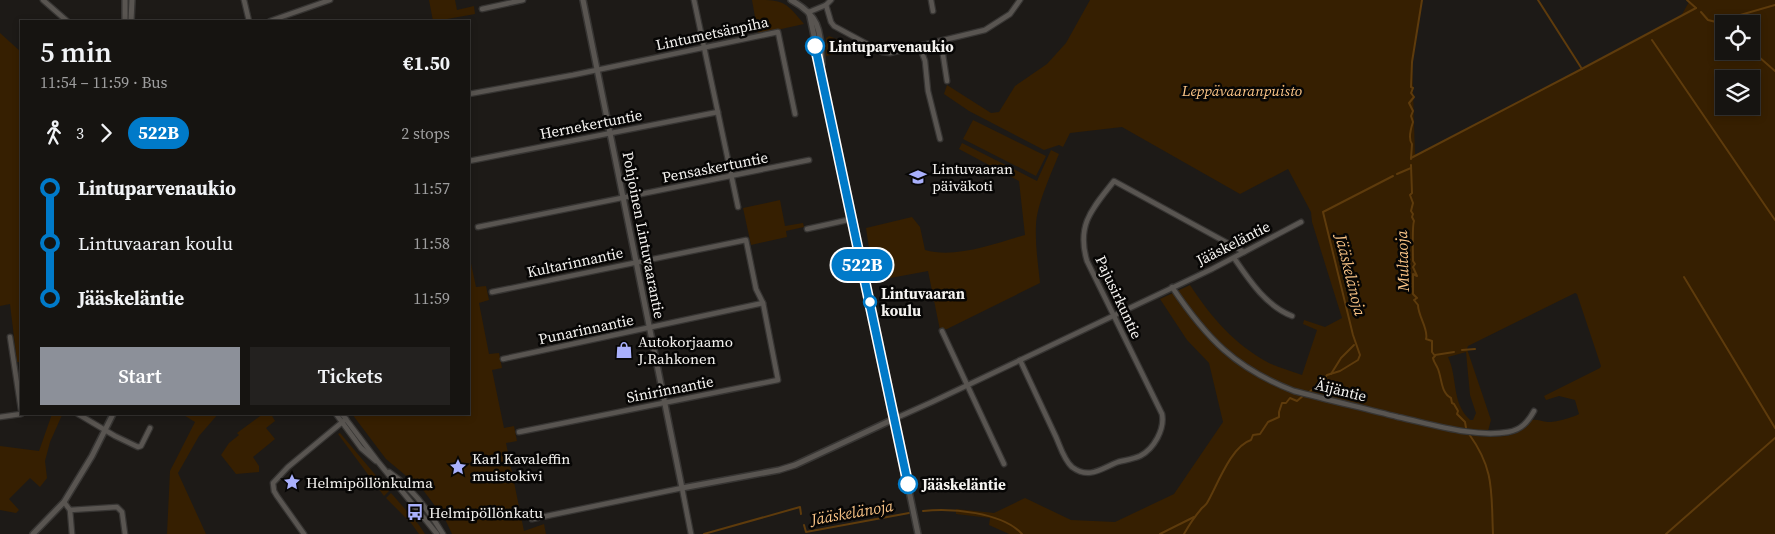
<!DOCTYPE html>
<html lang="en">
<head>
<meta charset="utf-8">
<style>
  body { margin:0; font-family:"Source Serif 4",serif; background:#23211f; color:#f1f3f6; height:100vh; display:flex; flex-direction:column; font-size:19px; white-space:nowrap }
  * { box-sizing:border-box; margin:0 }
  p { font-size:16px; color:#9e9e9f }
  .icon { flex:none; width:28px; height:28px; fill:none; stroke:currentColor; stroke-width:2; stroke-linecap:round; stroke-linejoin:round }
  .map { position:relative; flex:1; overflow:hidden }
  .side { position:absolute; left:20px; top:20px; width:450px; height:395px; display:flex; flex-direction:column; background:#161411; border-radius:0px; box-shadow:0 2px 8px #0003,0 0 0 1px #353331 }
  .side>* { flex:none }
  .badge { padding:0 10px; border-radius:16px; font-size:18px; line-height:32px }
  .tools { position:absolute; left:1715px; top:15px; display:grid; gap:10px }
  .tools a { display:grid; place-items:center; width:45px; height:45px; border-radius:0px; background:#161411; box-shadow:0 2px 8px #0003,0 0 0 1px #353331; font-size:25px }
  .map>.badge { position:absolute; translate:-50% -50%; box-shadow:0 0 0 2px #fff }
  .legs { display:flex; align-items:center; gap:8px; height:55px; padding:0 20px; font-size:16px }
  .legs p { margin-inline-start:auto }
  .overview { display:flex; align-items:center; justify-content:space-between; height:85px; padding:0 20px }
  h1 { font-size:28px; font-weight:600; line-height:38px }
  .cta { display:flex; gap:10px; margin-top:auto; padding:10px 20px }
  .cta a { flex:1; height:58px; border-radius:0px; background:#8c9099; color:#fff; font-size:20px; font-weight:600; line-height:58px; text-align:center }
  .cta a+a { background:#23211f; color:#f1f3f6 }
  ul { padding:0 20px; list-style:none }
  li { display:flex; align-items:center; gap:18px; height:55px; font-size:19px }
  li i { display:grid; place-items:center; width:8px; height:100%; margin:0 6px; background:currentColor }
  li i::after { content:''; width:12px; height:12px; margin:-6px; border:4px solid; border-radius:50%; background:#161411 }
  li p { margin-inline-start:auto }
  li:first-child i { background:linear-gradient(#0000 50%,currentColor 0) }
  li:last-child i { background:linear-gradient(currentColor 50%,#0000 0) }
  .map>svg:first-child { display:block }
  .green { fill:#361f01; fill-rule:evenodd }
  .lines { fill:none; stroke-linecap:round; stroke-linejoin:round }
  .stream { stroke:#5e3b0c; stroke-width:2 }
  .minor-casing { stroke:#373533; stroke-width:7 }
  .tertiary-casing { stroke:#373533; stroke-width:8 }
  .minor { stroke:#595551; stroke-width:4.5 }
  .tertiary { stroke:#595551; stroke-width:5 }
  .line-1-casing { stroke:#fff; stroke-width:11 }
  .line-1 { stroke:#007ac9; stroke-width:8 }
  .stop-1-dot { fill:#fff; stroke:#007ac9; stroke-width:2.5 }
  .labels { text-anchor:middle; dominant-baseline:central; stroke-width:5; stroke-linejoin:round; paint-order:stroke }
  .street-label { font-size:15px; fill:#f5f3f0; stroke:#070605 }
  .stop-label { font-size:15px; font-weight:bold; fill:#f5f3f0; stroke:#070605; text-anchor:start }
  .park-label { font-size:15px; font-style:italic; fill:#fcc587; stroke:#070605 }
  .poi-label { font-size:15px; fill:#f5f3f0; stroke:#070605; text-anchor:start }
  .water-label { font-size:16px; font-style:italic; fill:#fac486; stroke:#070605 }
</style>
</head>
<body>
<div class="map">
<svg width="1775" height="534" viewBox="0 0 1775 534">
  <rect width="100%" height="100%" fill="#1d1a17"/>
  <g class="green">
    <path d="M 429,0 L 455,0 L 457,10 L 474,6 L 475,14 L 447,19 L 447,21 L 433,21 Z"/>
    <path d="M 752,0 C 783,0 784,0 804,24 L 758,34 Z"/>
    <path d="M 1090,0 L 1422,0 L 1412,59 L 1415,156 L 1681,16 L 1689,2 L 1687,0 L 1775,0 L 1775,534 L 1009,534 L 989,525 L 990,518 L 956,514 L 956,509 L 994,513 L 1025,498 L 1071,520 L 1115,522 L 1174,494 L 1223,422 L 1209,363 L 1187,340 L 1160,299 L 1190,285 C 1211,317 1235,345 1269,363 C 1280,368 1291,371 1302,375 L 1317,330 L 1303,324 L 1304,320 L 1325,327 L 1342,318 L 1312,222 L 1311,212 L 1288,169 L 1240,194 L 1122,127 L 1070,133 L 1063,147 L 1059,145 L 1044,150 L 969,111 L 944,94 L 947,85 L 991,113 L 999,112 L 1015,86 L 1047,64 L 1066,43 ZM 1724,24 L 1751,24 L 1751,51 L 1724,51 ZM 1724,79 L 1751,79 L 1751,106 L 1724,106 ZM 1575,293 L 1577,294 L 1601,366 L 1600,368 L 1544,396 L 1546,400 L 1559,396 L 1575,400 L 1579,414 C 1574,417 1554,423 1548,422 C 1542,422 1538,419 1532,420 C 1527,428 1516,435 1506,436 C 1470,440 1432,427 1396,419 C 1378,414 1358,411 1340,405 L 1348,403 L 1439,425 L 1488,431 L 1491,420 L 1467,349 L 1468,346 ZM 1466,352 L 1470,395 L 1476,413 L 1473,420 L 1470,420 C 1451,402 1458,378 1448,357 Z"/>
    <path d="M 0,33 L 21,52 L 21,362 L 17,362 L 10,304 L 0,306 Z"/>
    <path d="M 829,36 L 851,45 L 849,51 L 826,56 L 826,38 Z"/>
    <path d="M 973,120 L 1046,156 L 1036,176 L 963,139 Z"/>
    <path d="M 962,143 L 1037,181 L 1051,150 L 1059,154 C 1051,174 1037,204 1036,225 C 1035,244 1038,264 1040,283 L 947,329 L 940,330 L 928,271 L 874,281 L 866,228 L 912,217 L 920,227 L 925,250 C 956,259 996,243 1025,235 L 1019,181 L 959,149 Z"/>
    <path d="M 780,200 L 785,226 L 803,223 L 804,227 L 786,231 L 787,237 L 751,245 L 743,208 Z"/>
    <path d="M 469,254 L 476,287 L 486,286 L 489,300 L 479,303 L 489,354 L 499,353 L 502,368 L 492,370 L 504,428 L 514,426 L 517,441 L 506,443 L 524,531 L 544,524 L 546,534 L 452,534 L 445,519 L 423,490 L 386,459 L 352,414 L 469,414 Z"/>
    <path d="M 52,414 L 65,414 L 62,415 L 50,442 L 45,461 L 47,478 L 40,487 L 30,478 L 9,499 L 19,510 L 16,513 L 0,510 L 0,446 L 39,451 Z"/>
    <path d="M 182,414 L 218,414 L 199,436 L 178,473 L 206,534 L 167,534 L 170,471 L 195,422 Z"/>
    <path d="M 263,414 L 271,414 L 275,421 L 266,428 L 275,439 L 253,457 L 259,466 L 259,472 L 236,474 L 221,455 L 229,443 L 239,435 L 237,433 Z"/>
    <path d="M 340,433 L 389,491 L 384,496 L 338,434 Z"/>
    <path d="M 391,493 L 419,525 L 425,534 L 419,534 L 411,523 L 386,498 Z"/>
  </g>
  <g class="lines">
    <g class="stream">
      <path d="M 1538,0 L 1582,69"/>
      <path d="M 1687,0 L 1696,8"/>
      <path d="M 1701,12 L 1708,20 L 1716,22 L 1775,5"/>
      <path d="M 1652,40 L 1775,220"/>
      <path d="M 1751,50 L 1775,71"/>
      <path d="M 1411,158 L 1576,72 L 1696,8"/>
      <path d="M 1411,159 L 1412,144 C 1408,139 1411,128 1413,122 L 1411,116 L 1413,111 L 1409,103 L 1414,97 L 1411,93 L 1413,88 L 1411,87 L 1412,62 L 1422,0"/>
      <path d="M 1411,165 L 1412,193 L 1410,195 L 1413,203 L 1411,211 L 1413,214 L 1412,217 L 1414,221 C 1412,226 1413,255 1413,261 L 1415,264 L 1413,267 L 1417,276 L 1413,274 L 1413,294 L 1417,298 L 1414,300 L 1418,305 C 1418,316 1429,330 1426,339 L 1432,341 L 1432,352 L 1435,356 L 1433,358 C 1434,363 1436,364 1438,369 C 1442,379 1441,393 1451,398 L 1452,403 L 1454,404 L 1458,411 L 1457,414 L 1465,422 L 1466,428"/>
      <path d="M 1397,174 L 1411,168"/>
      <path d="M 1684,277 L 1775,428"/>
      <path d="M 1462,350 L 1475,349"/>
      <path d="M 1435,355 L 1454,352"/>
      <path d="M 1331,374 L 1341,358 L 1354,345"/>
      <path d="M 1308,393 L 1323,381 L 1327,375 L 1340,371 L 1358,360 L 1360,355 L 1353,335 L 1323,212 L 1393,176"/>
      <path d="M 1469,434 C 1495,470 1491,492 1493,534"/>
      <path d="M 923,511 C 951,508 1002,512 1022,534"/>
      <path d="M 804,525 L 806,532 L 909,513"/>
      <path d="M 704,534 L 800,507 L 801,514"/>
      <path d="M 1160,534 L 1194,517"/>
      <path d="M 1184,534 C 1189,525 1195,516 1202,508 C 1204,506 1206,505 1207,503 C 1217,486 1231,446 1251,440 L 1253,435 L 1260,434 L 1268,422 L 1279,417 L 1279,412 L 1282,403 L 1286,403 L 1290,398 L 1297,401 L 1304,395"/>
      <path d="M 1666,534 L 1775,438"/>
    </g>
    <g class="minor-casing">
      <g id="minor">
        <path d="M 43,0 L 67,21"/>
        <path d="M 244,0 L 249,21"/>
        <path d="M 694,0 L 738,207"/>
        <path d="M 931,0 L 933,11"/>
        <path d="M 826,5 L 831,22 L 834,26 L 882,52 L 890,53 L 985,30 L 1010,14 L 1020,0"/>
        <path d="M 482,9 L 523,0"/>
        <path d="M 809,12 L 826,5 L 831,0"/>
        <path d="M 270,21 L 330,0"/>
        <path d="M 941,42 L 947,81"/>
        <path d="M 920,47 L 925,61 L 928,91 L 940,139"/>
        <path d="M 469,94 L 573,75 L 778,32 L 795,114"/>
        <path d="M 469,161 L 718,112"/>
        <path d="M 478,227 L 809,160"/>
        <path d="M 807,229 L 852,219"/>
        <path d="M 1234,258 C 1249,280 1266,306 1292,316"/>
        <path d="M 1172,287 C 1207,339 1235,368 1294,391 C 1328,400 1363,408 1398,417 C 1431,424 1475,438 1508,432 C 1521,430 1528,422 1534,411"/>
        <path d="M 492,292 L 746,240 L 756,289 L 763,303 L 778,380 L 519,432"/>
        <path d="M 942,331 L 1004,464"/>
        <path d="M 10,337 L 21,410"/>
        <path d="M 503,359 L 763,303"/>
        <path d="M 1020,360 C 1032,386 1044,411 1056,437 C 1060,446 1064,460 1072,467 C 1089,480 1102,468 1118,462 C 1126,460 1133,459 1140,456 C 1154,449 1165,429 1162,414 L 1087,261 C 1076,224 1093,208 1114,181 L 1244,252"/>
        <path d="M 78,414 L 115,436 L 138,447 L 141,446 L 150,428"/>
        <path d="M 336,414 L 361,448 L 376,461"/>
        <path d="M 342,414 L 379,463 L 437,534"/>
        <path d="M 0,417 L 21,414"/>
        <path d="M 894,419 L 932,402 L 1212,269 L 1301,222"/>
        <path d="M 389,472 C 412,487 429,511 443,534"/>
        <path d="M 64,502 L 70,510 L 72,534"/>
        <path d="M 70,510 L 117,507 L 122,512 L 125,534"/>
        <path d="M 532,519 L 682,488 L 691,534"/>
        <path d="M 304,534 L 277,496 L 274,491 L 273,483 L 288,467 L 346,419"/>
      </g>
    </g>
    <g class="tertiary-casing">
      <g id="tertiary">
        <path d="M 583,0 L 682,488 L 779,470 L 795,465 L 894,419"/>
        <path d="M 791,0 C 822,17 820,32 822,64"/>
        <path d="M 809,12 L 918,534"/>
        <path d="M 125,21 L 125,0"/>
        <path d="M 131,21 L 132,0"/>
        <path d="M 33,534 L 64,502 L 92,456 L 113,414"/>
      </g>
    </g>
    <use href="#minor" class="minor"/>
    <use href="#tertiary" class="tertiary"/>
  </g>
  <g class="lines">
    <g class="line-1-casing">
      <path id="line-1" d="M 815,46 L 908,484"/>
    </g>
    <use href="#line-1" class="line-1"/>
  </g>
  <defs>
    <g id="school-bare" transform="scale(1.35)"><path d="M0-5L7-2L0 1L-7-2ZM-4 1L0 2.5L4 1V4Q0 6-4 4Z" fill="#a9b0fc" stroke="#070605" stroke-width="2.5" paint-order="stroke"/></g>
    <g id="shop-bare" transform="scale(1.35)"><path d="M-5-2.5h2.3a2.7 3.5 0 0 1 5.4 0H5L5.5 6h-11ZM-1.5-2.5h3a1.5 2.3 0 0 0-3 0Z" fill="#a9b0fc" stroke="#070605" stroke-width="2.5" paint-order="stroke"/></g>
    <g id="sight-bare" transform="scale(1.35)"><path d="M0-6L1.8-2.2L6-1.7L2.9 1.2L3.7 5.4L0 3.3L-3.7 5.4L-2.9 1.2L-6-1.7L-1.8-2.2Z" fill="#a9b0fc" stroke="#070605" stroke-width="2.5" paint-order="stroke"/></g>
    <g id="bus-bare" transform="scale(1.35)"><path d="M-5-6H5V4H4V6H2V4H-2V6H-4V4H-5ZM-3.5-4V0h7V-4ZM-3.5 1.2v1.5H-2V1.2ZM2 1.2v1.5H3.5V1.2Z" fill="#a9b0fc" stroke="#070605" stroke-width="2.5" paint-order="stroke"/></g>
  </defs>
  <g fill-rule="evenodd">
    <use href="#school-bare" x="918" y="177"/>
    <use href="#shop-bare" x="624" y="350"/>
    <use href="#sight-bare" x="458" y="467"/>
    <use href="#sight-bare" x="292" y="482"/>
    <use href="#bus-bare" x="415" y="512"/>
  </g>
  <g class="stop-1-dot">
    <circle cx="815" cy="46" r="9"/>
    <circle cx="870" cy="302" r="6"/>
    <circle cx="908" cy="484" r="9"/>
  </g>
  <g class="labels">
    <g class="street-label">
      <text transform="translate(712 33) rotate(-12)">Lintumetsänpiha</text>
      <text transform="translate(591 124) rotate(-11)">Hernekertuntie</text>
      <text transform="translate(715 167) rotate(-11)">Pensaskertuntie</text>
      <text transform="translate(644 235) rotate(79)">Pohjoinen Lintuvaarantie</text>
      <text transform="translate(1233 243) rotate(-27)">Jääskeläntie</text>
      <text transform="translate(575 262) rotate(-12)">Kultarinnantie</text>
      <text transform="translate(1119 297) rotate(65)">Pajusirkuntie</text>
      <text transform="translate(586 329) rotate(-12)">Punarinnantie</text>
      <text transform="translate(670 389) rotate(-11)">Sinirinnantie</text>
      <text transform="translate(1341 390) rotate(14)">Äijäntie</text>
    </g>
    <g class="stop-label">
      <text x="829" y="46">Lintuparvenaukio</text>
      <text x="881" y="293">Lintuvaaran<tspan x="881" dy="17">koulu</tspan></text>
      <text x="922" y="484">Jääskeläntie</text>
    </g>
    <g class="park-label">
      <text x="1242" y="90">Leppävaaranpuisto</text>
    </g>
    <g class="poi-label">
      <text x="932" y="168">Lintuvaaran<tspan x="932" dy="17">päiväkoti</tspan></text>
      <text x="638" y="341">Autokorjaamo<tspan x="638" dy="17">J.Rahkonen</tspan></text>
      <text x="472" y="458">Karl Kavaleffin<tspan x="472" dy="17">muistokivi</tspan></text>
      <text x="306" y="482">Helmipöllönkulma</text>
      <text x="429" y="512">Helmipöllönkatu</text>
    </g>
    <g class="water-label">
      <text transform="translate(1402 261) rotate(-92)">Multaoja</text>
      <text transform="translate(1351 275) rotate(76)">Jääskelänoja</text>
      <text transform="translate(852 512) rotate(-10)">Jääskelänoja</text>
    </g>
  </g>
</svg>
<div class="tools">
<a><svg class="icon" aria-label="locate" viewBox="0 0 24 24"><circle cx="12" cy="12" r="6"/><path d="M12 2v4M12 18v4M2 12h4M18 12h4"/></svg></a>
<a><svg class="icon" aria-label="layers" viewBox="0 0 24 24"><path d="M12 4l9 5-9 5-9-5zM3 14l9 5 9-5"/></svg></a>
</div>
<b class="badge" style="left:862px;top:265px;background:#007ac9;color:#fff">522B</b>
<section class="side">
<div class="overview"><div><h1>5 min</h1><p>11:54 – 11:59 · Bus</p></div><b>€1.50</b></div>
<div class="legs"><svg class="icon" aria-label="walk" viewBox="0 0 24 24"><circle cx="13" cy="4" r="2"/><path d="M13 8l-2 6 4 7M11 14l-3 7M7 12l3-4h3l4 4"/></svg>3<svg class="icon" aria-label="forward" viewBox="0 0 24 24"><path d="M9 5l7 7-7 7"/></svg><b class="badge" style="background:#007ac9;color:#fff">522B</b><p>2 stops</p></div>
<ul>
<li><i style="color:#007ac9"></i><b>Lintuparvenaukio</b><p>11:57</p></li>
<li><i style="color:#007ac9"></i><span>Lintuvaaran koulu</span><p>11:58</p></li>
<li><i style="color:#007ac9"></i><b>Jääskeläntie</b><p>11:59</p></li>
</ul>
<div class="cta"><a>Start</a><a>Tickets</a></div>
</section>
</div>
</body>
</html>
